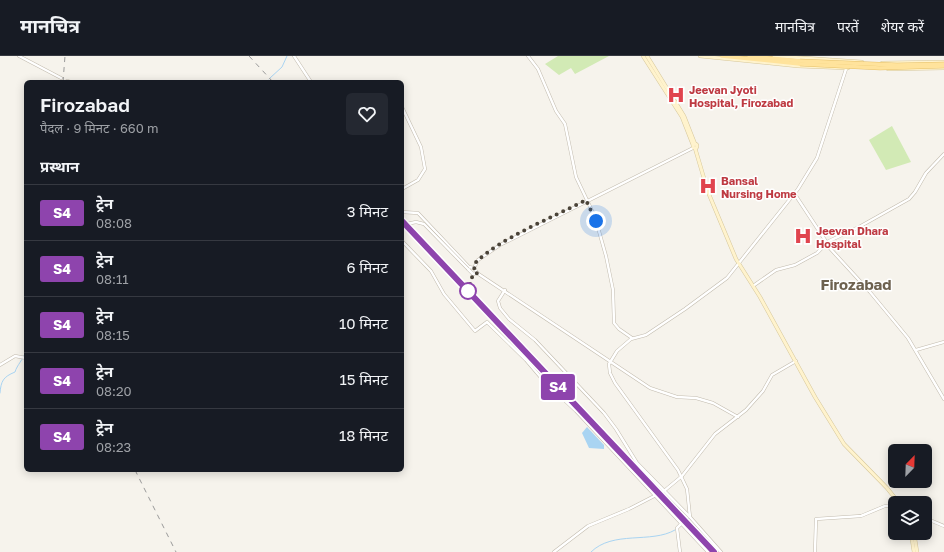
<!DOCTYPE html>
<html lang="hi">
<head>
<meta charset="utf-8">
<style>
  body { margin:0; font-family:"Golos Text","Noto Sans Devanagari",sans-serif; background:#242831; color:#f1f3f6; height:100vh; display:flex; flex-direction:column; font-size:15px; white-space:nowrap }
  * { box-sizing:border-box; margin:0 }
  p { font-size:13px; color:#9ea1a6 }
  .icon { flex:none; width:22px; height:22px; fill:none; stroke:currentColor; stroke-width:2; stroke-linecap:round; stroke-linejoin:round }
  .map { position:relative; flex:1; overflow:hidden }
  .panel { position:absolute; left:24px; top:24px; width:380px; height:392px; display:flex; flex-direction:column; background:#171b24; border-radius:6px; box-shadow:0 2px 10px #0003 }
  .panel>* { flex:none }
  .badge { padding:0 8px; border-radius:3px; font-size:14px; line-height:26px }
  .needle { width:26px; rotate:23deg }
  .tools { position:absolute; left:888px; top:388px; display:grid; gap:8px }
  .tools a { display:grid; place-items:center; width:44px; height:44px; border-radius:6px; background:#171b24; box-shadow:0 2px 10px #0003; font-size:20px }
  .you { position:absolute; width:20px; height:20px; margin:-10px; border:3px solid #fff; border-radius:50%; background:#1a73e8; box-shadow:0 0 0 6px #1a73e833 }
  .map>.badge { position:absolute; translate:-50% -50%; box-shadow:0 0 0 2px #fff }
  h2 { padding:0 16px; font-size:15px; line-height:36px }
  .round { display:grid; place-items:center; flex:none; width:42px; height:42px; border-radius:6px; background:#242831 }
  .overview { display:flex; align-items:center; justify-content:space-between; height:68px; padding:0 16px }
  h1 { font-size:19px; font-weight:600; line-height:30px }
  ul { padding:0; list-style:none }
  li { display:flex; align-items:center; gap:12px; height:56px; padding:0 16px; border-top:1px solid #363941 }
  li div { flex:1 }
  li b { display:block; font-size:15px }
  li em { font-style:normal }
  li .badge { min-width:44px; font-weight:700; text-align:center }
  header { display:flex; align-items:center; gap:24px; box-sizing:border-box; height:56px; padding:0 20px; background:#171b24; border-bottom:1px solid #363941 }
  header strong { font-size:19px }
  nav { display:flex; gap:22px; margin-inline-start:auto; font-size:14px }
  .map>svg:first-child { display:block }
  .green { fill:#d2eab5 }
  .water { fill:#a9d4f2 }
  .lines { fill:none; stroke-linecap:round; stroke-linejoin:round }
  .stream { stroke:#a9d4f2; stroke-width:1 }
  .tertiary-casing { stroke:#c2bbae; stroke-width:3.5 }
  .secondary-casing { stroke:#d6c79b; stroke-width:4 }
  .primary-casing { stroke:#e6c16a; stroke-width:4.5 }
  .tertiary { stroke:#fff; stroke-width:2.5 }
  .secondary { stroke:#fff3cd; stroke-width:3 }
  .primary { stroke:#ffe39c; stroke-width:3.5 }
  .rail { stroke:#9a9a9a; stroke-width:1; stroke-dasharray:5 5; stroke-linecap:butt }
  .tertiary-bridge-casing { stroke:#c2bbae; stroke-width:3.5; stroke-linecap:butt }
  .primary-bridge-casing { stroke:#e6c16a; stroke-width:4.5; stroke-linecap:butt }
  .tertiary-bridge { stroke:#fff; stroke-width:2.5 }
  .primary-bridge { stroke:#ffe39c; stroke-width:3.5 }
  .line-casing { stroke:#fff; stroke-width:9 }
  .line { stroke:#8e44ad; stroke-width:6 }
  .walk { stroke:#4b4439; stroke-width:4; stroke-dasharray:0 7.2 }
  .stop-dot { fill:#fff; stroke:#8e44ad; stroke-width:2 }
  .labels { text-anchor:middle; dominant-baseline:central; stroke-width:3; stroke-linejoin:round; paint-order:stroke }
  .health-label { font-size:11px; font-weight:bold; fill:#be3a42; stroke:#fff; text-anchor:start }
  .district-label { font-size:15px; font-weight:bold; fill:#6e6250; stroke:#fff }
</style>
</head>
<body>
<header>
<strong>मानचित्र</strong>
<nav><a>मानचित्र</a><a>परतें</a><a>शेयर करें</a></nav>
</header>
<div class="map">
<svg width="944" height="496" viewBox="0 0 944 496">
  <rect width="100%" height="100%" fill="#f6f3ec"/>
  <g class="green">
    <path d="M 558,0 L 609,0 L 575,18 L 571,12 L 559,19 L 545,8 Z"/>
    <path d="M 892,70 L 911,106 L 886,114 L 869,84 Z"/>
  </g>
  <path class="water" d="M 587,371 L 604,389 L 604,393 L 589,392 L 582,377 Z"/>
  <g class="lines">
    <g class="stream">
      <path d="M 270,22 L 282,11 L 287,0"/>
      <path d="M 266,26 L 268,24"/>
      <path d="M 0,337 C 1,325 3,321 15,316 C 17,309 23,304 26,295"/>
      <path d="M 688,463 L 689,462"/>
      <path d="M 591,496 C 613,474 651,488 675,474"/>
    </g>
    <g class="tertiary-casing">
      <g id="tertiary">
        <path d="M 19,0 L 61,22"/>
        <path d="M 294,0 L 311,26"/>
        <path d="M 528,0 L 538,13 L 556,55 L 565,68 L 576,121 L 595,161 L 606,200 L 613,234 L 614,267 L 619,273 L 632,282"/>
        <path d="M 67,25 L 71,26"/>
        <path d="M 402,51 L 421,91 L 425,113 L 418,124 L 402,133"/>
        <path d="M 693,92 L 500,189 L 478,204 L 474,212 L 477,217 L 650,332 L 677,341 L 696,342 L 713,347 L 738,361"/>
        <path d="M 794,137 L 827,187"/>
        <path d="M 402,156 L 418,157 L 469,211 L 474,212"/>
        <path d="M 402,185 L 431,215 L 444,238 L 475,275 L 487,266 L 526,304 L 543,324 L 576,355 L 708,496"/>
        <path d="M 826,188 L 870,236 L 908,282 L 944,343"/>
        <path d="M 468,213 L 473,218 L 477,217"/>
        <path d="M 753,230 L 776,214 L 795,209 L 817,197 L 829,185 L 859,171 L 909,143 L 915,136 L 926,117 L 944,98"/>
        <path d="M 505,234 L 498,245 L 500,252 L 509,263 L 535,284 L 604,357 L 616,373 L 637,407 L 690,461 L 721,496"/>
        <path d="M 916,294 L 944,286"/>
        <path d="M 0,309 L 15,300 L 26,302"/>
        <path d="M 690,461 L 687,433 L 678,414 L 615,327 L 610,317 L 609,308 L 617,295 L 631,283 L 646,279 L 685,253 L 727,222 L 798,133 L 817,102 L 847,10"/>
        <path d="M 925,462 L 944,470"/>
        <path d="M 554,496 L 588,470 L 629,453 L 664,435 L 682,420 L 715,378 L 746,354 L 763,335 L 772,319 L 796,305"/>
        <path d="M 680,496 L 677,472 L 681,468"/>
        <path d="M 815,496 L 816,463 L 861,460 L 885,450 L 895,449"/>
      </g>
    </g>
    <g class="secondary-casing">
      <g id="secondary">
        <path d="M 643,0 L 682,61 L 693,89"/>
        <path d="M 647,0 L 684,60 L 695,88"/>
        <path d="M 700,0 L 798,10 L 848,12"/>
        <path d="M 774,0 L 862,6"/>
        <path d="M 882,7 L 944,6"/>
        <path d="M 888,13 L 944,12"/>
        <circle cx="695" cy="90" r="2"/>
        <path d="M 695,92 L 708,136 L 736,203 L 760,241 L 815,341 L 844,388 L 887,432 L 899,447"/>
        <path d="M 911,477 L 914,496"/>
        <path d="M 914,477 L 917,496"/>
      </g>
    </g>
    <g class="primary-casing">
      <g id="primary">
        <path d="M 722,0 L 800,8"/>
        <path d="M 749,0 L 800,5"/>
      </g>
    </g>
    <use href="#tertiary" class="tertiary"/>
    <use href="#secondary" class="secondary"/>
    <use href="#primary" class="primary"/>
    <g class="rail">
      <path d="M 249,0 L 273,26"/>
      <path d="M 63,26 L 65,0"/>
      <path d="M 402,163 L 716,496"/>
      <path d="M 135,414 L 176,496"/>
    </g>
    <g class="tertiary-bridge-casing">
      <path id="tertiary-bridge" d="M 402,169 L 416,166 L 424,168 L 468,213"/>
    </g>
    <g class="primary-bridge-casing">
      <g id="primary-bridge">
        <path d="M 800,5 L 897,9 L 944,8"/>
        <path d="M 800,8 L 880,12 L 944,10"/>
      </g>
    </g>
    <use href="#tertiary-bridge" class="tertiary-bridge"/>
    <use href="#primary-bridge" class="primary-bridge"/>
  </g>
  <g class="lines">
    <g class="line-casing">
      <path id="line" d="M 402,165 L 714,496"/>
    </g>
    <use href="#line" class="line"/>
    <path class="walk" d="M 468,235 L 473,218 L 478,217 L 474,212 L 475,207 C 500,182 554,161 586,144 L 596,165"/>
  </g>
  <defs>
    <g id="hospital-bare" transform="scale(1.38)"><path d="M-5-5h3v3.5h4V-5h3V5h-3V1.5h-4V5h-3Z" fill="#e0444e" stroke="#fff" stroke-width="2.5" paint-order="stroke"/></g>
  </defs>
  <g fill-rule="evenodd">
    <use href="#hospital-bare" x="676" y="39"/>
    <use href="#hospital-bare" x="708" y="130"/>
    <use href="#hospital-bare" x="803" y="180"/>
  </g>
  <circle class="stop-dot" cx="468" cy="235" r="8"/>
  <g class="labels">
    <g class="health-label">
      <text x="689" y="33">Jeevan Jyoti<tspan x="689" dy="13">Hospital, Firozabad</tspan></text>
      <text x="721" y="124">Bansal<tspan x="721" dy="13">Nursing Home</tspan></text>
      <text x="816" y="174">Jeevan Dhara<tspan x="816" dy="13">Hospital</tspan></text>
    </g>
    <g class="district-label">
      <text x="856" y="228">Firozabad</text>
    </g>
  </g>
</svg>
<div class="tools">
<a><svg class="needle" viewBox="-14 -14 28 28"><path d="M0-13l5 13h-10z" fill="#e53935"/><path d="M0 13l5-13h-10z" fill="#9ea1a6"/></svg></a>
<a><svg class="icon" aria-label="layers" viewBox="0 0 24 24"><path d="M12 4l9 5-9 5-9-5zM3 14l9 5 9-5"/></svg></a>
</div>
<div class="you" style="left:596px;top:165px"></div>
<b class="badge" style="left:558px;top:331px;background:#8e44ad;color:#fff">S4</b>
<section class="panel">
<div class="overview"><div><h1>Firozabad</h1><p>पैदल · 9 मिनट · 660 m</p></div><a class="round"><svg class="icon" aria-label="heart" viewBox="0 0 24 24"><path d="M12 20l-8-8c-3-5 5-10 8-4 3-6 11-1 8 4z"/></svg></a></div>
<h2>प्रस्थान</h2>
<ul>
<li><span class="badge" style="background:#8e44ad;color:#fff">S4</span><div><b>ट्रेन</b><p>08:08</p></div><em>3 मिनट</em></li>
<li><span class="badge" style="background:#8e44ad;color:#fff">S4</span><div><b>ट्रेन</b><p>08:11</p></div><em>6 मिनट</em></li>
<li><span class="badge" style="background:#8e44ad;color:#fff">S4</span><div><b>ट्रेन</b><p>08:15</p></div><em>10 मिनट</em></li>
<li><span class="badge" style="background:#8e44ad;color:#fff">S4</span><div><b>ट्रेन</b><p>08:20</p></div><em>15 मिनट</em></li>
<li><span class="badge" style="background:#8e44ad;color:#fff">S4</span><div><b>ट्रेन</b><p>08:23</p></div><em>18 मिनट</em></li>
</ul>
</section>
</div>
</body>
</html>
